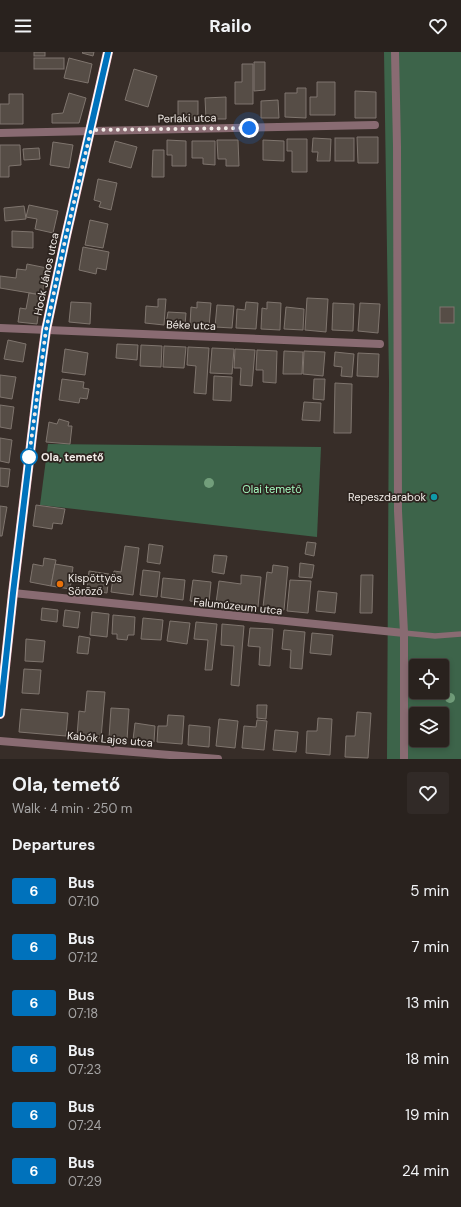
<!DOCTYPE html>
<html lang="en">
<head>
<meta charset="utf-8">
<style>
  body { margin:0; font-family:"DM Sans",sans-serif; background:#312a27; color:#f1f3f6; height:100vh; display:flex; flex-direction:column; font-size:15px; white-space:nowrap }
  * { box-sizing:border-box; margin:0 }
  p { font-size:13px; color:#a5a4a4 }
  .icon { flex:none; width:22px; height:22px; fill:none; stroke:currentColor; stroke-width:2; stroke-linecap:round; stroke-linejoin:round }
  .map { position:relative; height:707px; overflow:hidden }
  .sheet { display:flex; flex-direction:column; background:#29221e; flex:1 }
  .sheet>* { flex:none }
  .badge { padding:0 8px; border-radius:3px; font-size:14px; line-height:26px }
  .controls { position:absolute; left:409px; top:607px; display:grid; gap:8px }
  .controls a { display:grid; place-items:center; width:40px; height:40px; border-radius:4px; background:#29221e; box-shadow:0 2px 6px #0003,0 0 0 1px #453f3c; font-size:20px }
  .you { position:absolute; width:20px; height:20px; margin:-10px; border:3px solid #fff; border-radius:50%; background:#1a73e8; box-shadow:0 0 0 6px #1a73e833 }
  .map>.badge { position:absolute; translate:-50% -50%; box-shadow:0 0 0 2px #fff }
  h2 { padding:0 12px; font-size:15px; line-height:36px }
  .round { display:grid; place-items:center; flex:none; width:42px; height:42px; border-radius:4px; background:#312a27 }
  .summary { display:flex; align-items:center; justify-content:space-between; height:68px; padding:0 12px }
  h1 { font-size:19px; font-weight:700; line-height:30px }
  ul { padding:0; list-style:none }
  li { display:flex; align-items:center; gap:12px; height:56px; padding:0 12px }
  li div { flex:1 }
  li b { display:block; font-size:15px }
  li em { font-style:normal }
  li .badge { min-width:44px; font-weight:700; text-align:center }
  header { display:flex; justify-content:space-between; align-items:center; height:52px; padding:0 12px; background:#29221e; font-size:18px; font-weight:700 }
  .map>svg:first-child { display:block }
  .green { fill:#3d644a; fill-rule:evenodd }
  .building { fill:#564d46; stroke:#7f756e }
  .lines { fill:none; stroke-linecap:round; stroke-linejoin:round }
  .service { stroke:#896b72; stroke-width:5.5 }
  .minor { stroke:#896b72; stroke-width:8 }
  .tertiary { stroke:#896b72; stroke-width:8 }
  .primary { stroke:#e2a6b4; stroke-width:10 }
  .tree { fill:#729e7b }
  .line-casing { stroke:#fff; stroke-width:9 }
  .line { stroke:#0072bc; stroke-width:6 }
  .walk { stroke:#f1ebe7; stroke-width:4; stroke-dasharray:0 7.2 }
  .stop-dot { fill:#fff; stroke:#0072bc; stroke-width:2 }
  .culture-dot { fill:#0f9aa8; stroke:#2d241f; stroke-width:1.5 }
  .food-dot { fill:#e8710a; stroke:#2d241f; stroke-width:1.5 }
  .labels { text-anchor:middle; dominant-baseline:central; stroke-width:3.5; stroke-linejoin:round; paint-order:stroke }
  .street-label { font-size:11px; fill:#f1ebe7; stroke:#2d241f }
  .stop-label { font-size:11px; font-weight:bold; fill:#f1ebe7; stroke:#2d241f; text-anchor:start }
  .park-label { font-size:11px; fill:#a3fabf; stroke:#2d241f }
  .poi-label { font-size:11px; fill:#f1ebe7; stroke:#2d241f; text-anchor:end }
</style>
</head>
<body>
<header><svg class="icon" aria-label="menu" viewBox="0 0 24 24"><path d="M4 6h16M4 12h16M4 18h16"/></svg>Railo<svg class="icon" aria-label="heart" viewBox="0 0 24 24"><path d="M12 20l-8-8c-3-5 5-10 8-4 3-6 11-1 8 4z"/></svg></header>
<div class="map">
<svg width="461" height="707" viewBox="0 0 461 707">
  <rect width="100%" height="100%" fill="#372d28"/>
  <g class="green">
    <path d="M 384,0 L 461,0 L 461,707 L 387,707 L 389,329 ZM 416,614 L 442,614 L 442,640 L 416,640 ZM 416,662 L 442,662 L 442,688 L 416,688 Z"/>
    <path d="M 48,392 L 321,395 L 317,485 L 40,453 Z"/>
  </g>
  <g class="building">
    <rect x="34" y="0" width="11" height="4"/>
    <path d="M 83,0 L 94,0 L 93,4 L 82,1 Z"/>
    <rect x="34" y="6" width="30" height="11"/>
    <path d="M 69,6 L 92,12 L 88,31 L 64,26 Z"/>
    <path d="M 254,10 L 265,10 L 265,38 L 254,39 Z"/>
    <path d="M 242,12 L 253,12 L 253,52 L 235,52 L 235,30 L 242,30 Z"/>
    <path d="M 134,17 L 157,24 L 148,55 L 125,48 Z"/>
    <path d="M 317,30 L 335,30 L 335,63 L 310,63 L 310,45 L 317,45 Z"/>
    <path d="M 297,36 L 306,36 L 306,66 L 285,65 L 285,41 L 297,41 Z"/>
    <path d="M 355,39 L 376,40 L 376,66 L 355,66 Z"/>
    <path d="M 69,41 L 86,46 L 79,71 L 52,71 L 52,62 L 63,61 Z"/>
    <path d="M 9,42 L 23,42 L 23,72 L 0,72 L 0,52 L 9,52 Z"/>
    <path d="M 226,45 L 226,67 L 206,67 L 205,46 Z"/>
    <path d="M 278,48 L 279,66 L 261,66 L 261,49 Z"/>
    <rect x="178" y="49" width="20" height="18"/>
    <path d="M 357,85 L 378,85 L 378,111 L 358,111 Z"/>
    <path d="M 313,86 L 331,87 L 330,109 L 317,109 L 318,100 L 312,100 Z"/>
    <rect x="335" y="86" width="19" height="23"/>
    <path d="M 287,87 L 307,87 L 307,120 L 292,120 L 292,99 L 287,99 Z"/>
    <path d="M 167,88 L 186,89 L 186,114 L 172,114 L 172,103 L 167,103 Z"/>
    <path d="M 217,88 L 238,88 L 239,114 L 226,114 L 226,107 L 218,107 Z"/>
    <path d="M 263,88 L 284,89 L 284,109 L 263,108 Z"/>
    <path d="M 115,89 L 137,95 L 131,116 L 109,110 Z"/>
    <path d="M 192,89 L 215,89 L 215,113 L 203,112 L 203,106 L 192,106 Z"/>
    <path d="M 53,90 L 73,93 L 69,116 L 50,113 Z"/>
    <path d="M 0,93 L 20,93 L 21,113 L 9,114 L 9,125 L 0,125 Z"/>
    <path d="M 39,96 L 40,107 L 24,108 L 23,97 Z"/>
    <path d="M 153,98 L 164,98 L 164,125 L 152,125 Z"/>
    <path d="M 98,127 L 117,131 L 111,158 L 99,155 L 101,150 L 94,148 Z"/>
    <path d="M 29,153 L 58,159 L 53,181 L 35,177 L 37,167 L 26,165 Z"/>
    <path d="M 24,154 L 26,167 L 5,169 L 4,156 Z"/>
    <path d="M 90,168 L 108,172 L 103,196 L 85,193 Z"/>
    <path d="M 12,179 L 33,180 L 33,196 L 12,195 Z"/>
    <path d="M 83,195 L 109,200 L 106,218 L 97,216 L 96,222 L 79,218 Z"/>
    <path d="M 27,212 L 47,216 L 42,243 L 0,236 L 0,224 L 16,226 L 17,217 L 26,218 Z"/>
    <path d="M 29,241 L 41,243 L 37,272 L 18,270 L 20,256 L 26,257 Z"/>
    <path d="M 307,246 L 328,247 L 326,280 L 305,278 Z"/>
    <path d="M 158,247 L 166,247 L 164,273 L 145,271 L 146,254 L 158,255 Z"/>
    <path d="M 71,250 L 91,251 L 90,272 L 69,270 Z"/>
    <path d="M 197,250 L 211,251 L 209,275 L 190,273 L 191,255 L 197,256 Z"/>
    <path d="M 246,250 L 258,251 L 256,277 L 236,276 L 237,257 L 245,258 Z"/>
    <path d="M 267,250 L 281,251 L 280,278 L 261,277 L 262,256 L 267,257 Z"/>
    <path d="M 333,251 L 354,252 L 353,279 L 332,278 Z"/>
    <path d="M 360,251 L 380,252 L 378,281 L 358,279 Z"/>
    <path d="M 217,253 L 234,254 L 232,276 L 215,275 Z"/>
    <path d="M 286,255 L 304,257 L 303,278 L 284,277 Z"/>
    <rect x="440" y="255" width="14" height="16"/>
    <path d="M 168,260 L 186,261 L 185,274 L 166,272 Z"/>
    <path d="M 8,288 L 26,292 L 23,310 L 4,307 Z"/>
    <path d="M 117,292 L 138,293 L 137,308 L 116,306 Z"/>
    <path d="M 141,293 L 162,294 L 161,315 L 140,314 Z"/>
    <path d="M 164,294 L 186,295 L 184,316 L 163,315 Z"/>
    <path d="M 188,295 L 209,296 L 206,342 L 194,341 L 196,314 L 187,313 Z"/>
    <path d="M 212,296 L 234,297 L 232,322 L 210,321 Z"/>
    <path d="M 65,297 L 88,301 L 85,323 L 62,320 Z"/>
    <path d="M 235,297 L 255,298 L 252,334 L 240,333 L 241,316 L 234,316 Z"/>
    <path d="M 257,298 L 277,299 L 276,331 L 263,330 L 263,318 L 256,318 Z"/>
    <path d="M 284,299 L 303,300 L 302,322 L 283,322 Z"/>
    <path d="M 304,299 L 325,300 L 323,324 L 303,322 Z"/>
    <path d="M 335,300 L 354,302 L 352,325 L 341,324 L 342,315 L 334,314 Z"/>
    <path d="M 358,301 L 379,302 L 378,325 L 357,324 Z"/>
    <path d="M 0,323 L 16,325 L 12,347 L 0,345 Z"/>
    <path d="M 214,324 L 232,325 L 231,349 L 213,348 Z"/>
    <path d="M 62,327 L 84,330 L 83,336 L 89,337 L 87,347 L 80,346 L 79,351 L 59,348 Z"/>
    <path d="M 314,327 L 325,327 L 324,348 L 313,347 Z"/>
    <path d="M 335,331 L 352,332 L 351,381 L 334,381 Z"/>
    <path d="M 304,350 L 321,351 L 320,369 L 302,368 Z"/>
    <path d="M 0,353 L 14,355 L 11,377 L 0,375 Z"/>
    <path d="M 59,367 L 69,370 L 68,374 L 72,374 L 70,392 L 46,390 L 49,370 L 57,372 Z"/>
    <path d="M 0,386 L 12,388 L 9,411 L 0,409 Z"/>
    <path d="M 0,416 L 10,417 L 8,435 L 0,434 Z"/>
    <path d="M 36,453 L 65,457 L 62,472 L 53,471 L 52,477 L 33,474 Z"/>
    <path d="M 0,454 L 7,455 L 2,484 L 0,484 Z"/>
    <path d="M 307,490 L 316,491 L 314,504 L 305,502 Z"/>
    <path d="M 149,492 L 163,494 L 160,512 L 147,510 Z"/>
    <path d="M 125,494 L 139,496 L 133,543 L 111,540 L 114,519 L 121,520 Z"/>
    <path d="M 214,503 L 227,504 L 224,522 L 212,520 Z"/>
    <path d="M 44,506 L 56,508 L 51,534 L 30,530 L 33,512 L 43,514 Z"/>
    <path d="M 300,511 L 314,513 L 312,526 L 299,525 Z"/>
    <path d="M 55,512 L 73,515 L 70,537 L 51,534 Z"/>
    <path d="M 273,513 L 288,515 L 284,558 L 263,555 L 267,520 L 272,521 Z"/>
    <path d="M 143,518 L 160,520 L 157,545 L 140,543 Z"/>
    <path d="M 89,519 L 109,522 L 107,541 L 87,538 Z"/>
    <path d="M 241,523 L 261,525 L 258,555 L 216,551 L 219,529 L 241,532 Z"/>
    <path d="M 361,523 L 373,523 L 372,561 L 360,561 Z"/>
    <path d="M 163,526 L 185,528 L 183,548 L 161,545 Z"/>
    <path d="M 193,528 L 211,530 L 209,551 L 190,549 Z"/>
    <path d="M 290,528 L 311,529 L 308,561 L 287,559 Z"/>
    <path d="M 318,539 L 337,541 L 335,561 L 316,559 Z"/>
    <path d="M 42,556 L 58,558 L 57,570 L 41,568 Z"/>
    <path d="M 65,558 L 80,560 L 78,576 L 63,574 Z"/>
    <path d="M 92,560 L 109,562 L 107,585 L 90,583 Z"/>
    <path d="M 113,563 L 135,565 L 134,583 L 128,583 L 127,588 L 117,587 L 117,582 L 112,582 Z"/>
    <path d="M 143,566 L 163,568 L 161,588 L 141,587 Z"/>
    <path d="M 170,569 L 190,571 L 187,592 L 167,589 Z"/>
    <path d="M 196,570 L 217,572 L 212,618 L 205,618 L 208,588 L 194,587 Z"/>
    <path d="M 222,572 L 244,574 L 239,634 L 231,633 L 234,594 L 221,593 Z"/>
    <path d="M 250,576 L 273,577 L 270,614 L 259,613 L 260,595 L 248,594 Z"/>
    <path d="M 284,578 L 305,580 L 302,617 L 290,616 L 291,598 L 282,597 Z"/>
    <path d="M 312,581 L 333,583 L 331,603 L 310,601 Z"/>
    <path d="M 79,584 L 90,586 L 88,602 L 77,601 Z"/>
    <path d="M 26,587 L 45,589 L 43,610 L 25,609 Z"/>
    <path d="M 24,617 L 41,618 L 39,642 L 22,641 Z"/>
    <path d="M 87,639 L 105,640 L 101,686 L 77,684 L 79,659 L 85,660 Z"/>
    <path d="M 257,653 L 267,653 L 266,667 L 257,666 Z"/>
    <path d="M 111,656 L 129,657 L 127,688 L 109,686 Z"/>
    <path d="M 21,657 L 68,661 L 66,684 L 19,680 Z"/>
    <path d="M 357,660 L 371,661 L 368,706 L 345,705 L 346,684 L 355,684 Z"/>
    <path d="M 168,663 L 184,664 L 182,692 L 157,690 L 158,674 L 167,674 Z"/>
    <path d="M 318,666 L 332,667 L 330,703 L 306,701 L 307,679 L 317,679 Z"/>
    <path d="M 219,667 L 238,669 L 235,696 L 216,694 Z"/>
    <path d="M 257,668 L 267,669 L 264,698 L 242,696 L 244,674 L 256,675 Z"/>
    <path d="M 135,671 L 155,674 L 154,690 L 133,688 Z"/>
    <path d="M 189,673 L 210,675 L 209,695 L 188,693 Z"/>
    <path d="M 275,678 L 298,680 L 296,700 L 273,698 Z"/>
  </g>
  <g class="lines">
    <path class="service" d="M 404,581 L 435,584 L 461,582"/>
    <g class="minor">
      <path d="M 0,81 L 375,73"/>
      <path d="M 0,276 L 380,292"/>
      <path d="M 13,541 L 404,581"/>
      <path d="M 0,689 L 218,707"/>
    </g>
    <path class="tertiary" d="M 395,0 L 397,94 L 398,459 L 404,581 L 404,707"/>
    <path class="primary" d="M 0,662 L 13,541 L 37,343 L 46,278 L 66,184 L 108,0"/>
  </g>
  <g class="tree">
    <circle cx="209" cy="431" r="5"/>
    <circle cx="450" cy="646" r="5"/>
  </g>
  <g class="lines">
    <g class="line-casing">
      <path id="line" d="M 0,662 L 13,541 L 37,343 L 46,278 L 66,184 L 108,0"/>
    </g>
    <use href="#line" class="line"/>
    <path class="walk" d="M 29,405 L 46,278 L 66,184 L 91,78 L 249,76"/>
  </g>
  <circle class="stop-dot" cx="29" cy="405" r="8"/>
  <circle class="culture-dot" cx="434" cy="445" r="4"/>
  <circle class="food-dot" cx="60" cy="532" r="4"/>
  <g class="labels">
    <g class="street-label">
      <text transform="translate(187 66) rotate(-1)">Perlaki utca</text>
      <text transform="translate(46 222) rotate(-78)">Hock János utca</text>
      <text transform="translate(191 273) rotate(2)">Béke utca</text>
      <text transform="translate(238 554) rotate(6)">Falumúzeum utca</text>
      <text transform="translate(110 687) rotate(5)">Kabók Lajos utca</text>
    </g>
    <g class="stop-label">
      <text x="41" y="405">Ola, temető</text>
    </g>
    <g class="park-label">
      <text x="272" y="437">Olai temető</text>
    </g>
    <g class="poi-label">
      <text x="426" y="445">Repeszdarabok</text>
      <text x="68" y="526" text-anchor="start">Kispöttyös<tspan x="68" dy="13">Söröző</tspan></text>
    </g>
  </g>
</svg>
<div class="controls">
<a><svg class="icon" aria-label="locate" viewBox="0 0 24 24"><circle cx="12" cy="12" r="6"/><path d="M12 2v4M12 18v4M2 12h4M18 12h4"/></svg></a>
<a><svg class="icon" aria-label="layers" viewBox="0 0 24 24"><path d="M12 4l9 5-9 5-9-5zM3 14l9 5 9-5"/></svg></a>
</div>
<div class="you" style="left:249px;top:76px"></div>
</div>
<section class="sheet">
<div class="summary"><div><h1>Ola, temető</h1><p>Walk · 4 min · 250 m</p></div><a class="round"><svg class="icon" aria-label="heart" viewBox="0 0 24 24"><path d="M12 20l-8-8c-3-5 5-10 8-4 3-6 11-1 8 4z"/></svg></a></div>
<h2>Departures</h2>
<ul>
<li><span class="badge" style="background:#0072bc;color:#fff">6</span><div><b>Bus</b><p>07:10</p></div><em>5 min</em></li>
<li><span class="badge" style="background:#0072bc;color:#fff">6</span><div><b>Bus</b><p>07:12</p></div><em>7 min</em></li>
<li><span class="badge" style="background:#0072bc;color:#fff">6</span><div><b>Bus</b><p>07:18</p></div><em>13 min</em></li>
<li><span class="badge" style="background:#0072bc;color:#fff">6</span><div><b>Bus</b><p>07:23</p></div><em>18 min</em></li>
<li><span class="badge" style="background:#0072bc;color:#fff">6</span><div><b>Bus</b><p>07:24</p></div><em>19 min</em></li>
<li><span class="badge" style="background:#0072bc;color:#fff">6</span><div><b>Bus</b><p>07:29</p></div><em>24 min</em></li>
</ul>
</section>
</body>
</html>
